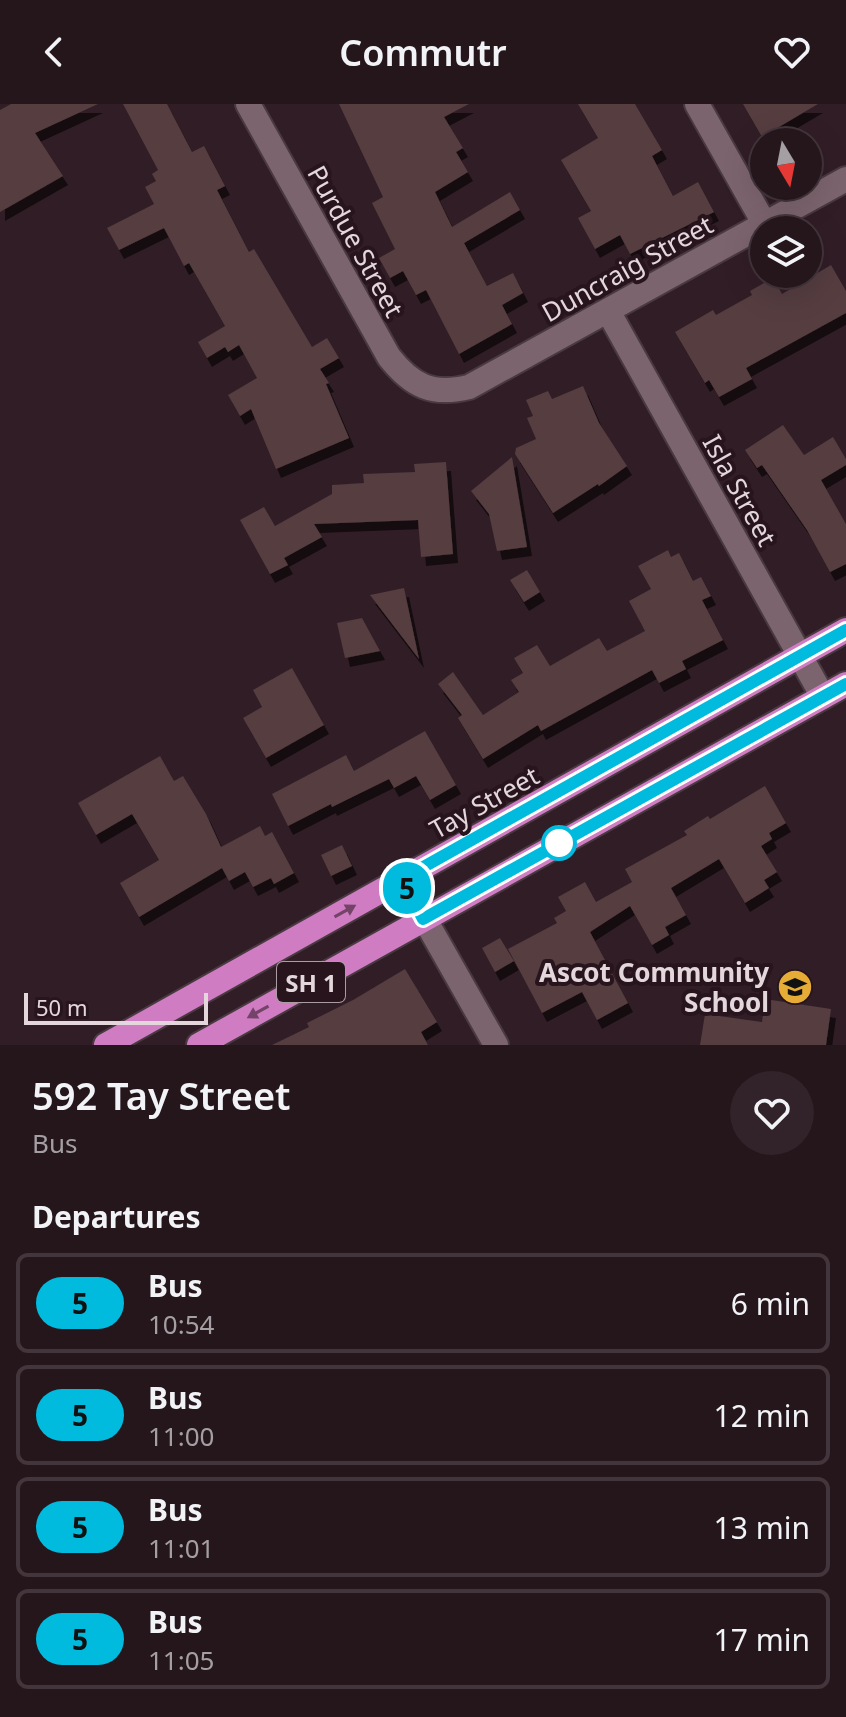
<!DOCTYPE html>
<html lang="en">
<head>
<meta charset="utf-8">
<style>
  body { margin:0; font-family:"Noto Sans",sans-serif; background:#312329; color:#f1f3f6; height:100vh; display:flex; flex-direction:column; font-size:30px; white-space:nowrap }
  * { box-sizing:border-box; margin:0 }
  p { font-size:26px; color:#a39fa3 }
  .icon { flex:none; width:44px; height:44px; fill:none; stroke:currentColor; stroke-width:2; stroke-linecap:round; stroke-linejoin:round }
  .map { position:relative; height:941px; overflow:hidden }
  .details { display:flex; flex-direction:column; background:#25161c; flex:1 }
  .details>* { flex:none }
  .badge { padding:0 16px; border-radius:26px; font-size:28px; line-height:52px }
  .needle { width:52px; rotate:170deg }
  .buttons { position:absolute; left:750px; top:24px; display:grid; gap:16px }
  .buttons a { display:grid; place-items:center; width:72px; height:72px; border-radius:50%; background:#25161c; box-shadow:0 8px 32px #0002,0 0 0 2px #42353b; font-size:40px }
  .scale { position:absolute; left:24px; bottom:20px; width:184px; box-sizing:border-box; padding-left:8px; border:4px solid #e4d7dc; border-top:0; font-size:22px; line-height:28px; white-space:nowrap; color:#e4d7dc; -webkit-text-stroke:6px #27141d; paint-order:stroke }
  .map>.badge { position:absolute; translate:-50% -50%; box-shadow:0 0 0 4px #fff }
  h2 { padding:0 32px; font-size:30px; line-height:72px }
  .round { display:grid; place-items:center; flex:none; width:84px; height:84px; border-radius:42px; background:#312329 }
  .head { display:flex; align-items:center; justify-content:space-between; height:136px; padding:0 32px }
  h1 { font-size:38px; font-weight:600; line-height:60px }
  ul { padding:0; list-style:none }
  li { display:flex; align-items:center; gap:24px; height:100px; margin:0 16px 12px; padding:0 16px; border:4px solid #42353b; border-radius:12px }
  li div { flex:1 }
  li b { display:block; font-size:30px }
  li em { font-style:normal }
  li .badge { min-width:88px; font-weight:700; text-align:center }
  header { display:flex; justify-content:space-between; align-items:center; height:104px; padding:0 32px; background:#25161c; font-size:36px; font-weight:600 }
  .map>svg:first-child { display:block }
  .building { fill:#543c40; filter:url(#shadow) }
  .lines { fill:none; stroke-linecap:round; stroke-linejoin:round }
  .street-casing { stroke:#493940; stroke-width:28 }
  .highway-casing { stroke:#493940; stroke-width:28 }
  .street { stroke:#7c646e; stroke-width:24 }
  .highway { stroke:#cf7cc3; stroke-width:24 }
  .oneway { fill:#734368 }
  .line-casing { stroke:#fff; stroke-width:18 }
  .line { stroke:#00bbde; stroke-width:12 }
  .stop-dot { fill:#fff; stroke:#00bbde; stroke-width:4 }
  .labels { text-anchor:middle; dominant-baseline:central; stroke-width:8; stroke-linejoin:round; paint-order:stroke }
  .shield { fill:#27141d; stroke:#ab9ca3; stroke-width:2 }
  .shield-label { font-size:24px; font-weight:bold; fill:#e4d7dc }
  .street-label { font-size:26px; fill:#e4d7dc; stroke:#27141d }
  .poi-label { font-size:26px; font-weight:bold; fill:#e4d7dc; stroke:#27141d; text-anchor:end }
</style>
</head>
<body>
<header><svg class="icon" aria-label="back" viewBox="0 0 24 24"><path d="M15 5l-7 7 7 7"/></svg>Commutr<svg class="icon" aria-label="heart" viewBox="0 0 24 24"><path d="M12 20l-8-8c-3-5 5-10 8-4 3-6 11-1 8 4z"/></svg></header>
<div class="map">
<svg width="846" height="941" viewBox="0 0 846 941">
  <defs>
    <filter id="shadow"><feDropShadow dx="5" dy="9" stdDeviation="0" flood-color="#0009"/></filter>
  </defs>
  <rect width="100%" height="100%" fill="#311d26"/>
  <g class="building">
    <path d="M 11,0 L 98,0 L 35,29 L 63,72 L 0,108 L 0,6 Z"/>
    <path d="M 123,0 L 167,0 L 192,48 L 204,42 L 225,82 L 217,86 L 249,148 L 254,145 L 312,243 L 327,234 L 339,254 L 320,265 L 329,279 L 326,280 L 349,334 L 276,365 L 251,305 L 240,312 L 228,291 L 257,274 L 239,241 L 228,248 L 225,243 L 207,254 L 198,238 L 225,222 L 189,159 L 184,162 L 164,124 L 119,146 L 107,124 L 154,100 L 145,83 L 156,77 L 152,70 L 158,66 Z"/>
    <path d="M 339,0 L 469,0 L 444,13 L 463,44 L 456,48 L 468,68 L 435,88 L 452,123 L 510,88 L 520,106 L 464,139 L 487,182 L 513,169 L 523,189 L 502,201 L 512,220 L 459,250 L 426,186 L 416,191 L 403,167 L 390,174 L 379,154 L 395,145 L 372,99 L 383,93 Z"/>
    <path d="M 578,0 L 635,0 L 662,46 L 652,52 L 673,92 L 698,78 L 714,108 L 630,150 L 620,131 L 595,145 L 578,114 L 591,107 L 561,56 L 598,34 Z"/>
    <path d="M 743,0 L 818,0 L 762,33 Z"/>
    <path d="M 831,161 L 846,187 L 846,209 L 746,264 L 752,275 L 719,293 L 709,276 L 705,279 L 675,228 L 713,206 L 716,211 L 752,191 L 750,187 L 773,174 L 782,190 Z"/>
    <path d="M 583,282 L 599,319 L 627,362 L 599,382 L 598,380 L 553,409 L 515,350 L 516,344 L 536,335 L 527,314 L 533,312 L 526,296 L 548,287 L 552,295 Z"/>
    <path d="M 783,321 L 804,351 L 833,333 L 846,355 L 846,361 L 821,376 L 846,420 L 846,460 L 830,468 L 807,426 L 762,361 L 757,364 L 745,346 Z"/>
    <path d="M 512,353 L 527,443 L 497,447 L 489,410 L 471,387 Z"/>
    <path d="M 446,358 L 453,450 L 421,453 L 418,416 L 314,420 L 322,433 L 284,454 L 288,461 L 270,470 L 240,416 L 264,403 L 275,422 L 332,390 L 332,381 L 364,379 L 363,370 L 415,368 L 414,360 Z"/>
    <path d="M 668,446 L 671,453 L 679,449 L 693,477 L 701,473 L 711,492 L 702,496 L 723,536 L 682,557 L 686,565 L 659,579 L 652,566 L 541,627 L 538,621 L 483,655 L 458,614 L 462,611 L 438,580 L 453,568 L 483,611 L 519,588 L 511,576 L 523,569 L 514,554 L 537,541 L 550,562 L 599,534 L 607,547 L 645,527 L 629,497 L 651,485 L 638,462 Z"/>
    <path d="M 527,466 L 540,488 L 524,498 L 510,476 Z"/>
    <path d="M 404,484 L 419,555 L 370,491 Z"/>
    <path d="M 362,514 L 380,547 L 345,554 L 337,519 Z"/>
    <path d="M 292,564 L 324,621 L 266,654 L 243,614 L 262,603 L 253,586 Z"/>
    <path d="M 425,627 L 456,681 L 430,696 L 416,672 L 394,684 L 389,675 L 332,703 L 331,700 L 288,722 L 272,690 L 346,651 L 354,667 Z"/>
    <path d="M 160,652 L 174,677 L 183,672 L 206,710 L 221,743 L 260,722 L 265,732 L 272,728 L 294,769 L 274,780 L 271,774 L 253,783 L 245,768 L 229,777 L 222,764 L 139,813 L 120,779 L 159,756 L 132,710 L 96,731 L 78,699 Z"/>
    <path d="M 765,682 L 786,719 L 769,729 L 772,735 L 761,742 L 777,768 L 764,776 L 769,784 L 745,799 L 719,755 L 671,784 L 686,811 L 665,823 L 669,831 L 652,841 L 630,802 L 590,828 L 628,899 L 597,916 L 582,888 L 542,909 L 508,845 L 557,819 L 554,814 L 566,807 L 558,793 L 585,778 L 596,798 L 632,778 L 625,765 L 687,731 L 684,727 L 708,712 L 710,715 Z"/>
    <path d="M 342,741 L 352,762 L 331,772 L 321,751 Z"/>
    <path d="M 500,834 L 514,857 L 495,868 L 482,844 Z"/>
    <path d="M 405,865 L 437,918 L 421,928 L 428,941 L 272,941 L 309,923 L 307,919 L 353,896 Z"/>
    <path d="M 765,895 L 831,905 L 826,941 L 700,941 L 705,910 L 762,918 Z"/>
  </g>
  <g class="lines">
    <g class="street-casing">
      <g id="street">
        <path d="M 248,0 L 389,253 C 412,282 432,292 469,283 L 846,75"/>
        <path d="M 697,0 L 764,119"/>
        <path d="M 608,207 L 823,593"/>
        <path d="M 402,775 L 496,941"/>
      </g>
    </g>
    <g class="highway-casing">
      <g id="highway">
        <path d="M 106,941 L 846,526"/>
        <path d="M 199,941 L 846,580"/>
      </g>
    </g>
    <use href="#street" class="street"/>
    <use href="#highway" class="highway"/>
  </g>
  <defs><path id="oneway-solid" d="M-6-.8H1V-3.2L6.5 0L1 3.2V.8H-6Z" transform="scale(2)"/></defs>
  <g class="oneway">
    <use href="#oneway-solid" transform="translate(345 807) rotate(-29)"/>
    <use href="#oneway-solid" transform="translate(258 908) rotate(151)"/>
  </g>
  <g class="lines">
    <g class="line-casing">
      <path id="line" d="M 846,526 L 402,775 L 423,815 L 846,580"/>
    </g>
    <use href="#line" class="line"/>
  </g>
  <defs>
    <g id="school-disc" transform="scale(1.8)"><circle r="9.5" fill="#e6ac36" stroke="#27141d"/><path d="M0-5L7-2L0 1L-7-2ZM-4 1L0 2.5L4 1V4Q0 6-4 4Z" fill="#111"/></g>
  </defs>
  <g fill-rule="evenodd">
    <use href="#school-disc" x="795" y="883"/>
  </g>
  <circle class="stop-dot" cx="559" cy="739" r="16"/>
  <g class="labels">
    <rect class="shield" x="277" y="858" width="68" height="40" rx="6"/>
    <g class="shield-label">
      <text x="311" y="878">SH 1</text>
    </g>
    <g class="street-label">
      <text transform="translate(356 137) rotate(61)">Purdue Street</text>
      <text transform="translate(627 164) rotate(-29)">Duncraig Street</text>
      <text transform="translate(740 386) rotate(61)">Isla Street</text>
      <text transform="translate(484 698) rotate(-29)">Tay Street</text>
    </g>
    <g class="poi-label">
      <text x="769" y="868">Ascot Community<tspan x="769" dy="30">School</tspan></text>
    </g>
  </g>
</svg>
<div class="buttons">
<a><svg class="needle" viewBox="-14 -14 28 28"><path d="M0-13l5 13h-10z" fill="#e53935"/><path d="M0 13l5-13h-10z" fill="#a39fa3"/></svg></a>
<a><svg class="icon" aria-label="layers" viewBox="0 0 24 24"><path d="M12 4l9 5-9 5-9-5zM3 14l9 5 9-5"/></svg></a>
</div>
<div class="scale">50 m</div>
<b class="badge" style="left:407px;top:784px;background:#00bbde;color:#111">5</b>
</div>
<section class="details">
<div class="head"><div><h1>592 Tay Street</h1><p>Bus</p></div><a class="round"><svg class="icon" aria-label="heart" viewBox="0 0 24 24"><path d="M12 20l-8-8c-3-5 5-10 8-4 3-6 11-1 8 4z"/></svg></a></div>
<h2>Departures</h2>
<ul>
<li><span class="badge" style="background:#00bbde;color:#111">5</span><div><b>Bus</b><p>10:54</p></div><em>6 min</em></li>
<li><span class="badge" style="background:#00bbde;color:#111">5</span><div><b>Bus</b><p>11:00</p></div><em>12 min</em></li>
<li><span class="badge" style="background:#00bbde;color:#111">5</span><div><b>Bus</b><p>11:01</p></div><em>13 min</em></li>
<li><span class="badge" style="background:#00bbde;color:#111">5</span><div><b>Bus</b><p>11:05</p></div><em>17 min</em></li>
</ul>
</section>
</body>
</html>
